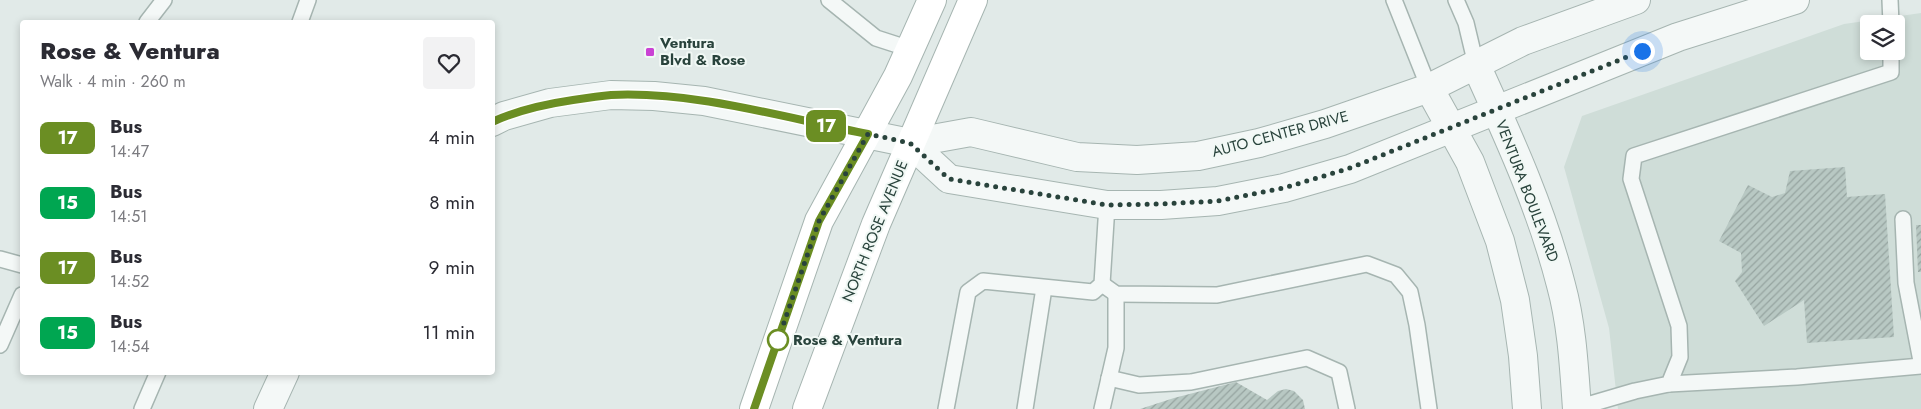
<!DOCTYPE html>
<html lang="en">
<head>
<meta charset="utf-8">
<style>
  body { margin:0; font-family:Jost,sans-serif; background:#f2f2f3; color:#2b2b33; height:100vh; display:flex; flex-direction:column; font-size:19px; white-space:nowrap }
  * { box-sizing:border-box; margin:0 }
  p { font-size:16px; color:#7c7c81 }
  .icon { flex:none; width:28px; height:28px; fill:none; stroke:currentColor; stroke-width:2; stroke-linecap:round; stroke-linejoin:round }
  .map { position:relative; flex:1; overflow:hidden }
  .side { position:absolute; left:20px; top:20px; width:475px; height:355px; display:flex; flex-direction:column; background:#fff; border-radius:5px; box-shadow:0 2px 8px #0003 }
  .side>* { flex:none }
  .badge { padding:0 10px; border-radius:8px; font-size:18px; line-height:32px }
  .buttons { position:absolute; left:1860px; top:15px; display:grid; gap:10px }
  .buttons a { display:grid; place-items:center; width:45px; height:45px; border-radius:5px; background:#fff; box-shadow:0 2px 8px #0003; font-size:25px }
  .you { position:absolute; width:25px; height:25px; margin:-12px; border:4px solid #fff; border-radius:50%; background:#1a73e8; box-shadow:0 0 0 8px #1a73e833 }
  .map>.badge { position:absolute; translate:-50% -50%; box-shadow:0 0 0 2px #fff }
  .round { display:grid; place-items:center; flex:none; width:52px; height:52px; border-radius:5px; background:#f2f2f3 }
  .headline { display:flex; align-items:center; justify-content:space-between; height:85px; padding:0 20px }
  h1 { font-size:24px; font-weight:800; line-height:38px }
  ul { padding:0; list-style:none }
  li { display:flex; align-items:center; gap:15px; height:65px; padding:0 20px }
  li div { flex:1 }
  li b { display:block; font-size:19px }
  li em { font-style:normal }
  li .badge { min-width:55px; font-weight:700; text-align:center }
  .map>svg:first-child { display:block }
  .built { fill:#cfddd8; fill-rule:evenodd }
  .building { fill:url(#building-hatch) }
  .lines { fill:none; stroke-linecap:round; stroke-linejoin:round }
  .service-casing { stroke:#a6b5b1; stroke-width:18 }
  .tertiary-casing { stroke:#a6b5b1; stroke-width:30 }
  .secondary-casing { stroke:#a6b5b1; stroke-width:30 }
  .service { stroke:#f4f8f7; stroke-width:15 }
  .tertiary { stroke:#f4f8f7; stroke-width:28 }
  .secondary { stroke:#fff; stroke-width:28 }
  .line-casing { stroke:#fff; stroke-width:11 }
  .line { stroke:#6b8e23; stroke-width:8 }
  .walk { stroke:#29433c; stroke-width:5; stroke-dasharray:0 9 }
  .poi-dot { fill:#ca42d4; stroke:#f1f8f5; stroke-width:2 }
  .stop-dot { fill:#fff; stroke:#6b8e23; stroke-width:2.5 }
  .labels { text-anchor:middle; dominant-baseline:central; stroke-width:4; stroke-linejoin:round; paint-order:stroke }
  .poi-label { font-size:15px; font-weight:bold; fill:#29433c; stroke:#f1f8f5; text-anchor:start }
  .street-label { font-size:15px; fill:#29433c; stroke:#f1f8f5 }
  .stop-label { font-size:15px; font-weight:bold; fill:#29433c; stroke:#f1f8f5; text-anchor:start }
</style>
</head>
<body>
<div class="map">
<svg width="1921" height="409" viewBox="0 0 1921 409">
  <defs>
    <pattern id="building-hatch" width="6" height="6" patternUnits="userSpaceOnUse" patternTransform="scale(1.25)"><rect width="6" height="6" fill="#b8c8c3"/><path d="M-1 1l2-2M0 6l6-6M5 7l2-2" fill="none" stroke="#96a4a0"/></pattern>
  </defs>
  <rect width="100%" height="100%" fill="#e1eae8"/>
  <path class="built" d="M 1921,13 L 1921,409 L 1618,409 L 1609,328 L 1564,167 L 1582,116 L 1844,24 ZM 1869,24 L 1896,24 L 1896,51 L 1869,51 Z"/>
  <g class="building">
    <path d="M 1845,167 L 1847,197 L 1885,194 L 1894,337 L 1807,343 L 1804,300 L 1764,326 L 1735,281 L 1742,272 L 1741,253 L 1719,241 L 1748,185 L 1772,197 L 1785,193 L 1790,171 Z"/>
    <path d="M 1916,225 L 1921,225 L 1921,272 L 1918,272 Z"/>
    <path d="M 1236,382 L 1267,400 L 1278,391 L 1286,389 L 1294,391 L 1303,400 L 1305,409 L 1140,409 L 1174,398 Z"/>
  </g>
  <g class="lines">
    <g class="service-casing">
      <g id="service">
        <path d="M 829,0 L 876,38 L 910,49"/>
        <path d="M 1394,0 L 1429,88"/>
        <path d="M 1456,0 L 1466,23 L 1476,65"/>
        <path d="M 1890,0 L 1891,24"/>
        <path d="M 147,22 L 164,0"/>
        <path d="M 300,22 L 308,0"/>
        <path d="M 1903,219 L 1906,283 L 1921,361"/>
        <path d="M 0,259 L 22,265"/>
        <path d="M 1102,284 L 1116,294 L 1217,295 L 1367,264 L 1396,275 L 1410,292 L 1417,325 L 1429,409"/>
        <path d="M 0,345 L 22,295"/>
        <path d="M 1109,378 L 1139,385 L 1191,382 L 1307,358 L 1339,372 L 1347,409"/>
        <path d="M 1669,384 L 1797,377 L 1921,366"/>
        <path d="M 1577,408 L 1635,391 L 1669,384 L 1680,357 L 1679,326 L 1631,179 L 1634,156 L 1891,72 L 1891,51"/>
        <path d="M 142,409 L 158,372"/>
        <path d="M 946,409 L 968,292 L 983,281 L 1093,292 L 1102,284 L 1107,205"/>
        <path d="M 1025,409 L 1044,288"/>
        <path d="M 1102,409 L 1116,348 L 1116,294"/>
      </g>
    </g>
    <g class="tertiary-casing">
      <g id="tertiary">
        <path d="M 1476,65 C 1509,138 1541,207 1561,285 C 1572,325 1574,367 1577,409"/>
        <path d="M 1429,88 L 1470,162 L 1500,241 L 1515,300 L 1523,356 L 1527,409"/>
        <path d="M 492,122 L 504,116 L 550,103 L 611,95 L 654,96 L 704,101 L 910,143 L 971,132 L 1077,157 L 1137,160 L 1198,156 L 1259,143 L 1325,124 L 1429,88 L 1523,41 L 1636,0"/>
        <path d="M 910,143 L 949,179 L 1107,205 L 1161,205 L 1218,201 L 1284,188 L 1350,169 L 1678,37 L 1795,0"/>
        <path d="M 268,409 L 285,372"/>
      </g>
    </g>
    <g class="secondary-casing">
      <g id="secondary">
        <path d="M 754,409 L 819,221 L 898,76 L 932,0"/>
        <path d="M 807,409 L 876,224 L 973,0"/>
      </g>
    </g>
    <use href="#service" class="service"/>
    <use href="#tertiary" class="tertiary"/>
    <use href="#secondary" class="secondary"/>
  </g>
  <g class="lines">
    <g class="line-casing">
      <path id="line" d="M 492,122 C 518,110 546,104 573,100 C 586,98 599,96 611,95 C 696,91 785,118 868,134 L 819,221 L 754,409"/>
    </g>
    <use href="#line" class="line"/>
    <path class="walk" d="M 778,340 L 819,221 L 868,134 L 910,143 L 949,179 L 1107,205 L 1161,204 L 1218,201 L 1284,188 L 1350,168 L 1642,51"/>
  </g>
  <rect class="poi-dot" x="645" y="47" width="10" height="10" rx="2.5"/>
  <circle class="stop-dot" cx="778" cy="340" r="10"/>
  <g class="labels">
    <g class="poi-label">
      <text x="660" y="43">Ventura<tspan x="660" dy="17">Blvd &amp; Rose</tspan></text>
    </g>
    <g class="street-label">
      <text transform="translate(1280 134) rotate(-15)">AUTO CENTER DRIVE</text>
      <text transform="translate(1527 191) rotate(69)">VENTURA BOULEVARD</text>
      <text transform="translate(875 231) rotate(-68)">NORTH ROSE AVENUE</text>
    </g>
    <g class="stop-label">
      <text x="793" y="340">Rose &amp; Ventura</text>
    </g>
  </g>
</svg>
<div class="buttons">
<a><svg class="icon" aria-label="layers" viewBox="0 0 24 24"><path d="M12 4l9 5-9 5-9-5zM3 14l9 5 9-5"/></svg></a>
</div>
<div class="you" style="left:1642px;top:51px"></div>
<b class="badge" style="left:826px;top:126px;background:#6b8e23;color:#fff">17</b>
<section class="side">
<div class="headline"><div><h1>Rose &amp; Ventura</h1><p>Walk · 4 min · 260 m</p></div><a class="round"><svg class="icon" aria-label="heart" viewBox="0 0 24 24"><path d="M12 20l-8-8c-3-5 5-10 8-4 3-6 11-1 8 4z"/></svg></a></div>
<ul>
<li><span class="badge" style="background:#6b8e23;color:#fff">17</span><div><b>Bus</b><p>14:47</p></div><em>4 min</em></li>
<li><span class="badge" style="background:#00a651;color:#fff">15</span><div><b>Bus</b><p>14:51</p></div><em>8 min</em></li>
<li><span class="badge" style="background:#6b8e23;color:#fff">17</span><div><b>Bus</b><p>14:52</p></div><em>9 min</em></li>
<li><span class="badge" style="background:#00a651;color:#fff">15</span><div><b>Bus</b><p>14:54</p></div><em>11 min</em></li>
</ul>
</section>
</div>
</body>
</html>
